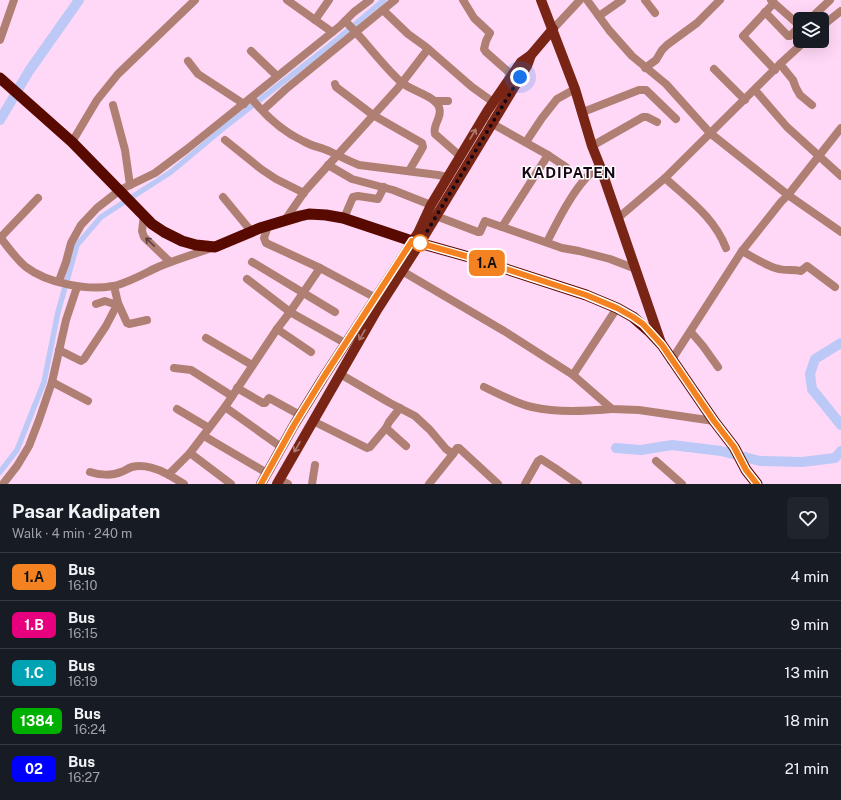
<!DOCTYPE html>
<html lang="en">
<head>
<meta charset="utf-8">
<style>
  body { margin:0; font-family:"Public Sans",sans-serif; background:#20242c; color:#f1f3f6; height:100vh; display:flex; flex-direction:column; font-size:15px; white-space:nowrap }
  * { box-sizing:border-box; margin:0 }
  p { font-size:13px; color:#9ea1a6 }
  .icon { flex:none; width:22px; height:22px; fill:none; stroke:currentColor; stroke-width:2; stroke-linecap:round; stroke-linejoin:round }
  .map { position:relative; height:484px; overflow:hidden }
  .side { display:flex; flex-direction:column; background:#171b24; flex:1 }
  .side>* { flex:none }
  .badge { padding:0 8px; border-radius:6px; font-size:14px; line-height:26px }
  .fabs { position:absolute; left:793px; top:12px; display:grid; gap:8px }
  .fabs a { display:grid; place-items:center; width:36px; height:36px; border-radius:6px; background:#171b24; box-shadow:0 4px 16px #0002; font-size:20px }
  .you { position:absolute; width:20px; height:20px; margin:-10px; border:3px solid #fff; border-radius:50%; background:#1a73e8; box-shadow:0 0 0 6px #1a73e833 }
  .map>.badge { position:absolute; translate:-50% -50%; box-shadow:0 0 0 2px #fff }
  .round { display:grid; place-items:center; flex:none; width:42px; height:42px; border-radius:6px; background:#20242c }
  .head { display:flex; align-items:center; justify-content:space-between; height:68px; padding:0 12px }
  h1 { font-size:19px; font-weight:700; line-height:30px }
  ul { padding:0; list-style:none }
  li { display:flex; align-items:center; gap:12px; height:48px; padding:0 12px; border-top:1px solid #363941 }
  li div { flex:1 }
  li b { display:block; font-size:15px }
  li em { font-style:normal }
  li .badge { min-width:44px; font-weight:700; text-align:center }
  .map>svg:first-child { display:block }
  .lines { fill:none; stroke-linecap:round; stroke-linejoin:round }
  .canal { stroke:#bcc9f6; stroke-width:5.5 }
  .river { stroke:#bcc9f6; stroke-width:10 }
  .minor { stroke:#b07f74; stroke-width:8 }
  .major { stroke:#792515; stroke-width:10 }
  .highway { stroke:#590a00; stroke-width:11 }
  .oneway { stroke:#af7c73 }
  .oneway2 { stroke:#5c3e40 }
  .line-casing { stroke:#fff; stroke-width:9 }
  .line { stroke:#f58220; stroke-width:6 }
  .walk { stroke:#170815; stroke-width:4; stroke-dasharray:0 7.2 }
  .stop-dot { fill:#fff; stroke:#f58220; stroke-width:2 }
  .labels { text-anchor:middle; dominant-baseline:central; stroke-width:3; stroke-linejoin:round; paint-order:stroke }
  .district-label { font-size:15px; font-weight:bold; letter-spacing:1px; fill:#170815; stroke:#fff }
</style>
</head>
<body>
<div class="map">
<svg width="841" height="484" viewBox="0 0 841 484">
  <rect width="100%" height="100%" fill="#ffd8f7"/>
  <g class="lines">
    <path class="canal" d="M 0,472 L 17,450 L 44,382 L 58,312 L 77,245 L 101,217 L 171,172 L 226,126 L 328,47 L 384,0"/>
    <g class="river">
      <path d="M 0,120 L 29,71 L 79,0"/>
      <path d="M 841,343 L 815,359 L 810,374 L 812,389 L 841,425"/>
      <path d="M 616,448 L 641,450 L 672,445 L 721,451 L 760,461 L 802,462 L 835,458 L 841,451"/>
    </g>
    <g class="minor">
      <path d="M 287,0 L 332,32"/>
      <path d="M 463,0 L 474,18 L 490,33 L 486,41 L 484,49 L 486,52 L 512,75"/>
      <path d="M 587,0 L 609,30 L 632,56 L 666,84 L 710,133 L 788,195 L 841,232"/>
      <path d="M 645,0 L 655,13"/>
      <path d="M 771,0 L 774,3 L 743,36 L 775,70"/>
      <path d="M 774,3 L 800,26"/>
      <path d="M 383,10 L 408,34 L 426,47 L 472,87 L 493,102"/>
      <path d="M 765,12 L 788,36 L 790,36 L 800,26"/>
      <path d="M 599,16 L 622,0"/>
      <path d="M 810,19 L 830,0"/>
      <path d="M 315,20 L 329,0"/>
      <path d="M 345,21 C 365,40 381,64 401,82 C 411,91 434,95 439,107 C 443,117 432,125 435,134 L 460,156"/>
      <path d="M 822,26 L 841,11"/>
      <path d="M 553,29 L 580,0"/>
      <path d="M 0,40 L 14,0"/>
      <path d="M 251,51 L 277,76"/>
      <path d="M 188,61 L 198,74 L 244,104"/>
      <path d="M 780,64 L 793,80 L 796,88 L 800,95 L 812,105"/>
      <path d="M 645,68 L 656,60 L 662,50 L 667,45 L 697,23 L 720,0"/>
      <path d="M 714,69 L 745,100"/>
      <path d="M 335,84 L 336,87 L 373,115 L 422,143 L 423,147 L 409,171"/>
      <path d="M 755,90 L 787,127 L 841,176"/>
      <path d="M 251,98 C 265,115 284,132 303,141 C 311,146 320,147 329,151 C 339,156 349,161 359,165 L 438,175 L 447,177"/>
      <path d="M 435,101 L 448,101"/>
      <path d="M 113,105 L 125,150 L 130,185"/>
      <path d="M 263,110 L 286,89 L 395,0"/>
      <path d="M 583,112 L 639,90 L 646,90 L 676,119"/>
      <path d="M 491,123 L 548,155 L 502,227 L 562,248 L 579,251 L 610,259 L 636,269"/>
      <path d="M 225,140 L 261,169 L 276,179 L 304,193"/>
      <path d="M 72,142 L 97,100 L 118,74 L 195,0"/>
      <path d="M 526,142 L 542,118 L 557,99 L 575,89"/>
      <path d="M 592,146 L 643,117 L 647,117 L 657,122"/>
      <path d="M 548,155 L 566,167"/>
      <path d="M 328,165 L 352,179 L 393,190 L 431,205"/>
      <path d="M 665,178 C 689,200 714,217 726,248"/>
      <path d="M 223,197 L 251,231"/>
      <path d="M 144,216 L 142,231 L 144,237 L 170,262"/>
      <path d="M 436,216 L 478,232 L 480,232 L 485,221 L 502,227"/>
      <path d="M 344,218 L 353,197 L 358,196 L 378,199 L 384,187"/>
      <path d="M 618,218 L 665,178 L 780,64 L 805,41"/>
      <path d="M 285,220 L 305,191 L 398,88 L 428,49"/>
      <path d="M 268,226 L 264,238 L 266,243 L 320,268 L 376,298"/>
      <path d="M 0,237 C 8,247 16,259 26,267 C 47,283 87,291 113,286 C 126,284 145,273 158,267 C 175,260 194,254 212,248"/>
      <path d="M 0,238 L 38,198"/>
      <path d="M 547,242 C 558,220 578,179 600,166"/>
      <path d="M 742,251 C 753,257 766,266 779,269 C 786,271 793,269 801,271 L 807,266 L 835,287"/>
      <path d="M 252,262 L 335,312"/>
      <path d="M 402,271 L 504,331 L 573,375 L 612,409 L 639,410 L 714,421"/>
      <path d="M 247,279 L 290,312 L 345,343"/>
      <path d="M 59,281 L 66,262 L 71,243 L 81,225 L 97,208 L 120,190 L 155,173 L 187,149 L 340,26 L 354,12 L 370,0"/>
      <path d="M 118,303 L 127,323 L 129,324 L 147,320"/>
      <path d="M 96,304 L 105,301 L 117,305"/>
      <path d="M 277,329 L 311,352"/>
      <path d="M 691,332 L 703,346 L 718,367"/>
      <path d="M 206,338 L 252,365"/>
      <path d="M 59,350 L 81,361 L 84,359 L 106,326 L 118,303 L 114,286"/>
      <path d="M 671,361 L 742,251 L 781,202 L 788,195 L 841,128"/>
      <path d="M 174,368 L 191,370 L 232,396"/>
      <path d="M 340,374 L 390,403 L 415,416 L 430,430 L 446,449 L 453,454 L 457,448 L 459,448 L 498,484"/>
      <path d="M 573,375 L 617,308"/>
      <path d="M 52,382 L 88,401"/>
      <path d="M 484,387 C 499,394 515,403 532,407 C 558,413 586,411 612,409"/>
      <path d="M 237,388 L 263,403 L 265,403 L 269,398 L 300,415"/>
      <path d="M 225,407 L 281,447"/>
      <path d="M 177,409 L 209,428"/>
      <path d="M 313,421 L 367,448 L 370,447 L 386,428 L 406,446"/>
      <path d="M 386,428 L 389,422 L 400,408"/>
      <path d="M 204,436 L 267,473"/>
      <path d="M 190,453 L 231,484"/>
      <path d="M 656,461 L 682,484"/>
      <path d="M 90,472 C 99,475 112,476 121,472 C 125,471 128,468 132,467 C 144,464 159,469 169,475"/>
      <path d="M 279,479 L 288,484"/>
      <path d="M 3,484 L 17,466 L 29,446 L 39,420 L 52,382 L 66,320 L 77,287"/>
      <path d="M 184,484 L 169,475 L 170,473 L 190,453 L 225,407 L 277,329 L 290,312 L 320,268"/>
      <path d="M 312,484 L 315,465"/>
      <path d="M 429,484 L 453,454"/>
      <path d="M 525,484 L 538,461 L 541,459 L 555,468 L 578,484"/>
    </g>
    <g class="major">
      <path d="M 541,0 L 575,89 L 592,146 L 600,166 L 661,343"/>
      <path d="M 261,484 L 294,425 L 323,378 L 418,233 L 431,205 L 488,110 L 521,62 L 531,55"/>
      <path d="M 277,484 L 377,310 L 420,243 L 527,66 L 531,55 L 553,29"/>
    </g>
    <path class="highway" d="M 0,78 L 72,142 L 152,224 L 164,232 L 182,241 L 196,245 L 215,247 L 260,228 L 300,216 L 309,214 L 326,215 L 343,218 L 412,241 L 469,257 L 586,295 L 617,308 L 633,317 L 649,331 L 662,345 L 714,421 L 734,447 L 746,470 L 757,484"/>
  </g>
  <defs><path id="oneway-shaft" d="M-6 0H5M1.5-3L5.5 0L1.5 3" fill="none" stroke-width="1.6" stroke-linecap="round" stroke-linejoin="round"/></defs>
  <g class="oneway">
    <use href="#oneway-shaft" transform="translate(473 134) rotate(-59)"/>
    <use href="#oneway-shaft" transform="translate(362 335) rotate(120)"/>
    <use href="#oneway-shaft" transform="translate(297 447) rotate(120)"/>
  </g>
  <use class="oneway2" href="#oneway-shaft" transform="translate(150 242) rotate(-136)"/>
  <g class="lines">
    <g class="line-casing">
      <path id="line" d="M 261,484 L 294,425 L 323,378 L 412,241 L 469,257 L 586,295 L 617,308 L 633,317 L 643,324 L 662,345 L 714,421 L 734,447 L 746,470 L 757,484"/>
    </g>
    <use href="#line" class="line"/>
    <path class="walk" d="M 420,243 L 520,77"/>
  </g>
  <circle class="stop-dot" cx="420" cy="243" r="8"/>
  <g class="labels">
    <g class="district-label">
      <text x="569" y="172">KADIPATEN</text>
    </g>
  </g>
</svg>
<div class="fabs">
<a><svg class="icon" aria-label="layers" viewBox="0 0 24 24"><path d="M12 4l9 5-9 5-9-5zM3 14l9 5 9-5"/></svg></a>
</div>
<div class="you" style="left:520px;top:77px"></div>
<b class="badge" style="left:487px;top:263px;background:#f58220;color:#111">1.A</b>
</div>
<section class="side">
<div class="head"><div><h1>Pasar Kadipaten</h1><p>Walk · 4 min · 240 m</p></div><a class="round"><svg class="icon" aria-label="heart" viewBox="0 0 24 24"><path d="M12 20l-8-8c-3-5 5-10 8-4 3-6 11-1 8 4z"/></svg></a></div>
<ul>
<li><span class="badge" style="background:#f58220;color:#111">1.A</span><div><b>Bus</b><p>16:10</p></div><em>4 min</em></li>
<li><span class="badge" style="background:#e6007e;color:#fff">1.B</span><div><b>Bus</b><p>16:15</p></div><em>9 min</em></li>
<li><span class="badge" style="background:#00a3b4;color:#fff">1.C</span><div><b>Bus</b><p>16:19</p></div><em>13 min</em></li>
<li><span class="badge" style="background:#00b000;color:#fff">1384</span><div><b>Bus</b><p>16:24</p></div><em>18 min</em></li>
<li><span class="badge" style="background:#00f;color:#fff">02</span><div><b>Bus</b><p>16:27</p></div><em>21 min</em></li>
</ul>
</section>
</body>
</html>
